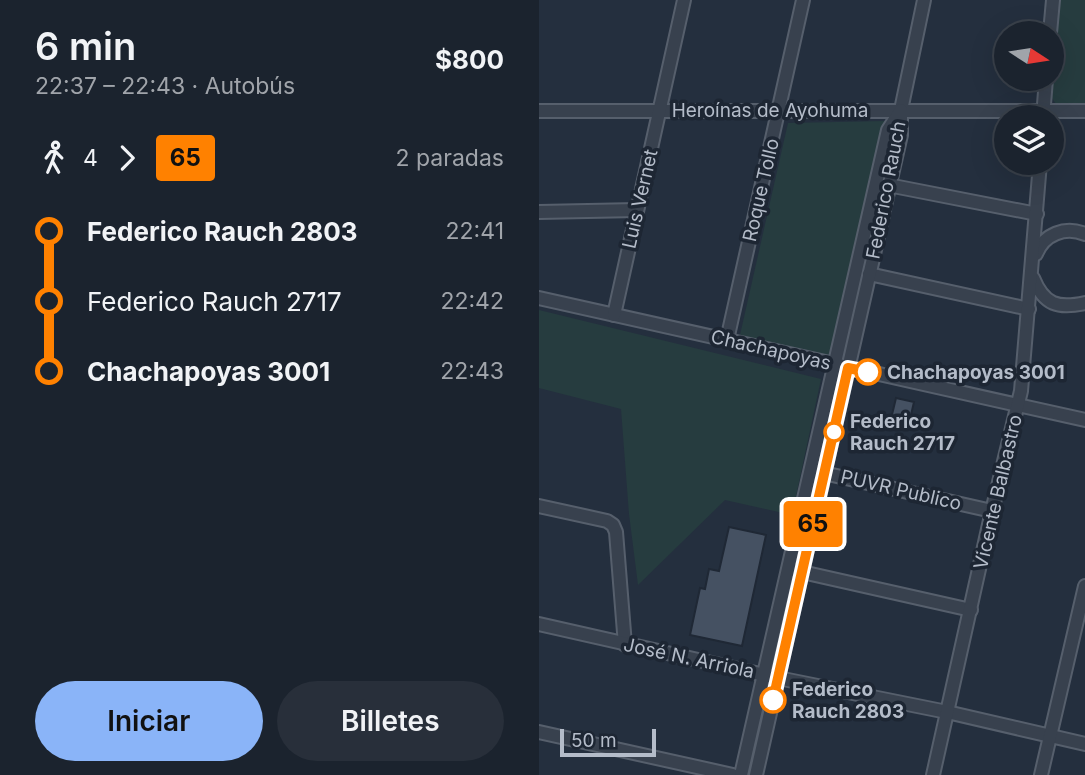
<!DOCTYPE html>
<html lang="es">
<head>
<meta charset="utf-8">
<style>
  body { margin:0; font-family:Inter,sans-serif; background:#282f3a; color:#f1f3f6; height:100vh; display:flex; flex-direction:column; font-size:26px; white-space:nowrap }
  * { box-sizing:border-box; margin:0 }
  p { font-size:23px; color:#a0a4aa }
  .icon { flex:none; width:38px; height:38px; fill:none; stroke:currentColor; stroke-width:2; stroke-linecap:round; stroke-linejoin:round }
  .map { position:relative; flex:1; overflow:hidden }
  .side { display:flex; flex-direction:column; background:#1b232e; width:539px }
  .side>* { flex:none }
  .badge { padding:0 14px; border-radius:5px; font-size:24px; line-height:46px }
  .needle { width:46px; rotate:102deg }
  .buttons { position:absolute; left:455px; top:21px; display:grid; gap:14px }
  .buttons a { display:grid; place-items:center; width:70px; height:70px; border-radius:50%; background:#1b232e; box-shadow:0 7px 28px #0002,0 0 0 2px #39404a; font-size:35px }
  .scale { position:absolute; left:21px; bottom:18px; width:96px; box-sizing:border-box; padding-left:7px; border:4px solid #b4bcc9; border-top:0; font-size:19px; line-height:24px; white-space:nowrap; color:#b4bcc9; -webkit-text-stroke:5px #1d2633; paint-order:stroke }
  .map>.badge { position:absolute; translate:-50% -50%; box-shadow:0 0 0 4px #fff }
  .legs { display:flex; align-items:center; gap:10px; height:77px; padding:0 35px; font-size:23px }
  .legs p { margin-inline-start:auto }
  .head { display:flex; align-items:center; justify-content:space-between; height:119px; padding:0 35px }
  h1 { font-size:38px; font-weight:600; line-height:52px }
  .action { display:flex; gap:14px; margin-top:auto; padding:14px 35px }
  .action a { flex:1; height:80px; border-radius:42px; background:#8ab4f8; color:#111; font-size:28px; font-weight:600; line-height:80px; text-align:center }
  .action a+a { background:#282f3a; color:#f1f3f6 }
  ul { padding:0 35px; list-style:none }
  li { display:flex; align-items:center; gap:24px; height:70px; font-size:26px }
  li i { display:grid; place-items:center; width:10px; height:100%; margin:0 9px; background:currentColor }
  li i::after { content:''; width:18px; height:18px; margin:-9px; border:5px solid; border-radius:50%; background:#1b232e }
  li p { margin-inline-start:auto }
  li:first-child i { background:linear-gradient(#0000 50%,currentColor 0) }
  li:last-child i { background:linear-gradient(currentColor 50%,#0000 0) }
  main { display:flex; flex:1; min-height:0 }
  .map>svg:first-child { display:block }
  .green { fill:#263c3f }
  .building { fill:#455162; stroke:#1f2835; stroke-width:2 }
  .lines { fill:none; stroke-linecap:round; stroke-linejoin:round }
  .street-casing { stroke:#565f6c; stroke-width:16 }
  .street { stroke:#38414e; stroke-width:12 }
  .line-1-casing { stroke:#fff; stroke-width:16 }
  .line-1 { stroke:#ff8100; stroke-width:10 }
  .stop-1-dot { fill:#fff; stroke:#ff8100; stroke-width:3.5 }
  .labels { text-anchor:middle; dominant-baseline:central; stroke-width:7; stroke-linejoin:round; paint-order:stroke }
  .street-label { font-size:19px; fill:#b4bcc9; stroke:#1d2633 }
  .stop-label { font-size:19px; font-weight:bold; fill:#b4bcc9; stroke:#1d2633; text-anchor:start }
</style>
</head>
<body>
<main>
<section class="side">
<div class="head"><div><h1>6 min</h1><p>22:37 – 22:43 · Autobús</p></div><b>$800</b></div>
<div class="legs"><svg class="icon" aria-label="walk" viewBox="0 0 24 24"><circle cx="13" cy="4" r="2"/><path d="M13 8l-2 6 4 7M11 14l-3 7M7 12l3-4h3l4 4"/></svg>4<svg class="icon" aria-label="forward" viewBox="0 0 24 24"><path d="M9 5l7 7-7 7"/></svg><b class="badge" style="background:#ff8100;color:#111">65</b><p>2 paradas</p></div>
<ul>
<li><i style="color:#ff8100"></i><b>Federico Rauch 2803</b><p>22:41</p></li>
<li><i style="color:#ff8100"></i><span>Federico Rauch 2717</span><p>22:42</p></li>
<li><i style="color:#ff8100"></i><b>Chachapoyas 3001</b><p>22:43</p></li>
</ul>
<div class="action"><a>Iniciar</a><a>Billetes</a></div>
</section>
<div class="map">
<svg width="546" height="775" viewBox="0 0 546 775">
  <rect width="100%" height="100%" fill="#242f3e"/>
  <g class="green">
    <path d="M 518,0 L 546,0 L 546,105 L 517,104 L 510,94 L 513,79 L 513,60 Z"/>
    <path d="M 346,121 L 291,357 L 201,335 L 249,123 Z"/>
    <path d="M 0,310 L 282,379 L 253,515 L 186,500 L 99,585 L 90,514 L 82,409 L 0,388 Z"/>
  </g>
  <g class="building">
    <path d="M 357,398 L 375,402 L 369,428 L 351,423 Z"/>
    <path d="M 190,527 L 227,535 L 203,646 L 151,635 L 161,588 L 166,589 L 170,569 L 180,571 Z"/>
  </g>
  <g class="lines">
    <g class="street-casing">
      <g id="street">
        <path d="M 511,33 L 514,0"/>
        <path d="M 362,110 L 385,0"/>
        <path d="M 0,111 L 546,111"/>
        <path d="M 504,117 L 507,79"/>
        <path d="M 349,185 L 498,214"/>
        <path d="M 0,212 L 98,210"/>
        <path d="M 497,254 C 505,234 526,226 546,234"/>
        <path d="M 330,274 L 490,309"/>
        <path d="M 494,278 C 505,305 519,309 546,303"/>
        <path d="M 0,298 L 546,420"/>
        <path d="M 75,315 L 145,0"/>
        <path d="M 188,340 L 264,0"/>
        <path d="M 280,472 L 453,511"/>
        <path d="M 0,506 L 68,521 L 74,525 L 77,532 L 86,645"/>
        <path d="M 254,570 L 432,610"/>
        <path d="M 0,624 L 239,678 L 408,712 L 546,744"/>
        <path d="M 0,732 L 194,775"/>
        <path d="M 202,775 L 349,130 L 362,110 L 362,135 L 217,775"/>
        <path d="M 394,775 L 453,511 L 482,391 L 501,163"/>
        <path d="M 502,775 L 546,586"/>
      </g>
    </g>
    <use href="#street" class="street"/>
  </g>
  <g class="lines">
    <g class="line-1-casing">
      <path id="line-1" d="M 234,700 L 309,368 L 329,372"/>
    </g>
    <use href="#line-1" class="line-1"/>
  </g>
  <g class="stop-1-dot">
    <circle cx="329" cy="372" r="12"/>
    <circle cx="295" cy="432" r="9"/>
    <circle cx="234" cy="700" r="12"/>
  </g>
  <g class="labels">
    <g class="street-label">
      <text x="231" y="110">Heroínas de Ayohuma</text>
      <text transform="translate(222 190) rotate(-77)">Roque Tollo</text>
      <text transform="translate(347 190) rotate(-79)">Federico Rauch</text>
      <text transform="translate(101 199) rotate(-77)">Luis Vernet</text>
      <text transform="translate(232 350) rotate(13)">Chachapoyas</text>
      <text transform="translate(362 490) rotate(13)">PUVR Publico</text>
      <text transform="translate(459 492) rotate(-77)">Vicente Balbastro</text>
      <text transform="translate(150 658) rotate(12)">José N. Arriola</text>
    </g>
    <g class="stop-label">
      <text x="348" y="372">Chachapoyas 3001</text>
      <text x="311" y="421">Federico<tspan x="311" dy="22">Rauch 2717</tspan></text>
      <text x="253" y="689">Federico<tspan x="253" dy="22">Rauch 2803</tspan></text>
    </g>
  </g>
</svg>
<div class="buttons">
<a><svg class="needle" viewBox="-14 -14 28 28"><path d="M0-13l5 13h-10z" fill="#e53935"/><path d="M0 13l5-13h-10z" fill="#a0a4aa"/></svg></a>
<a><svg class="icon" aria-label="layers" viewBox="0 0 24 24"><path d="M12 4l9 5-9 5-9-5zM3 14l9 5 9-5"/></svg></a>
</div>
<div class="scale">50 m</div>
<b class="badge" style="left:274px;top:524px;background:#ff8100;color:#111">65</b>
</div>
</main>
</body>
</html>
